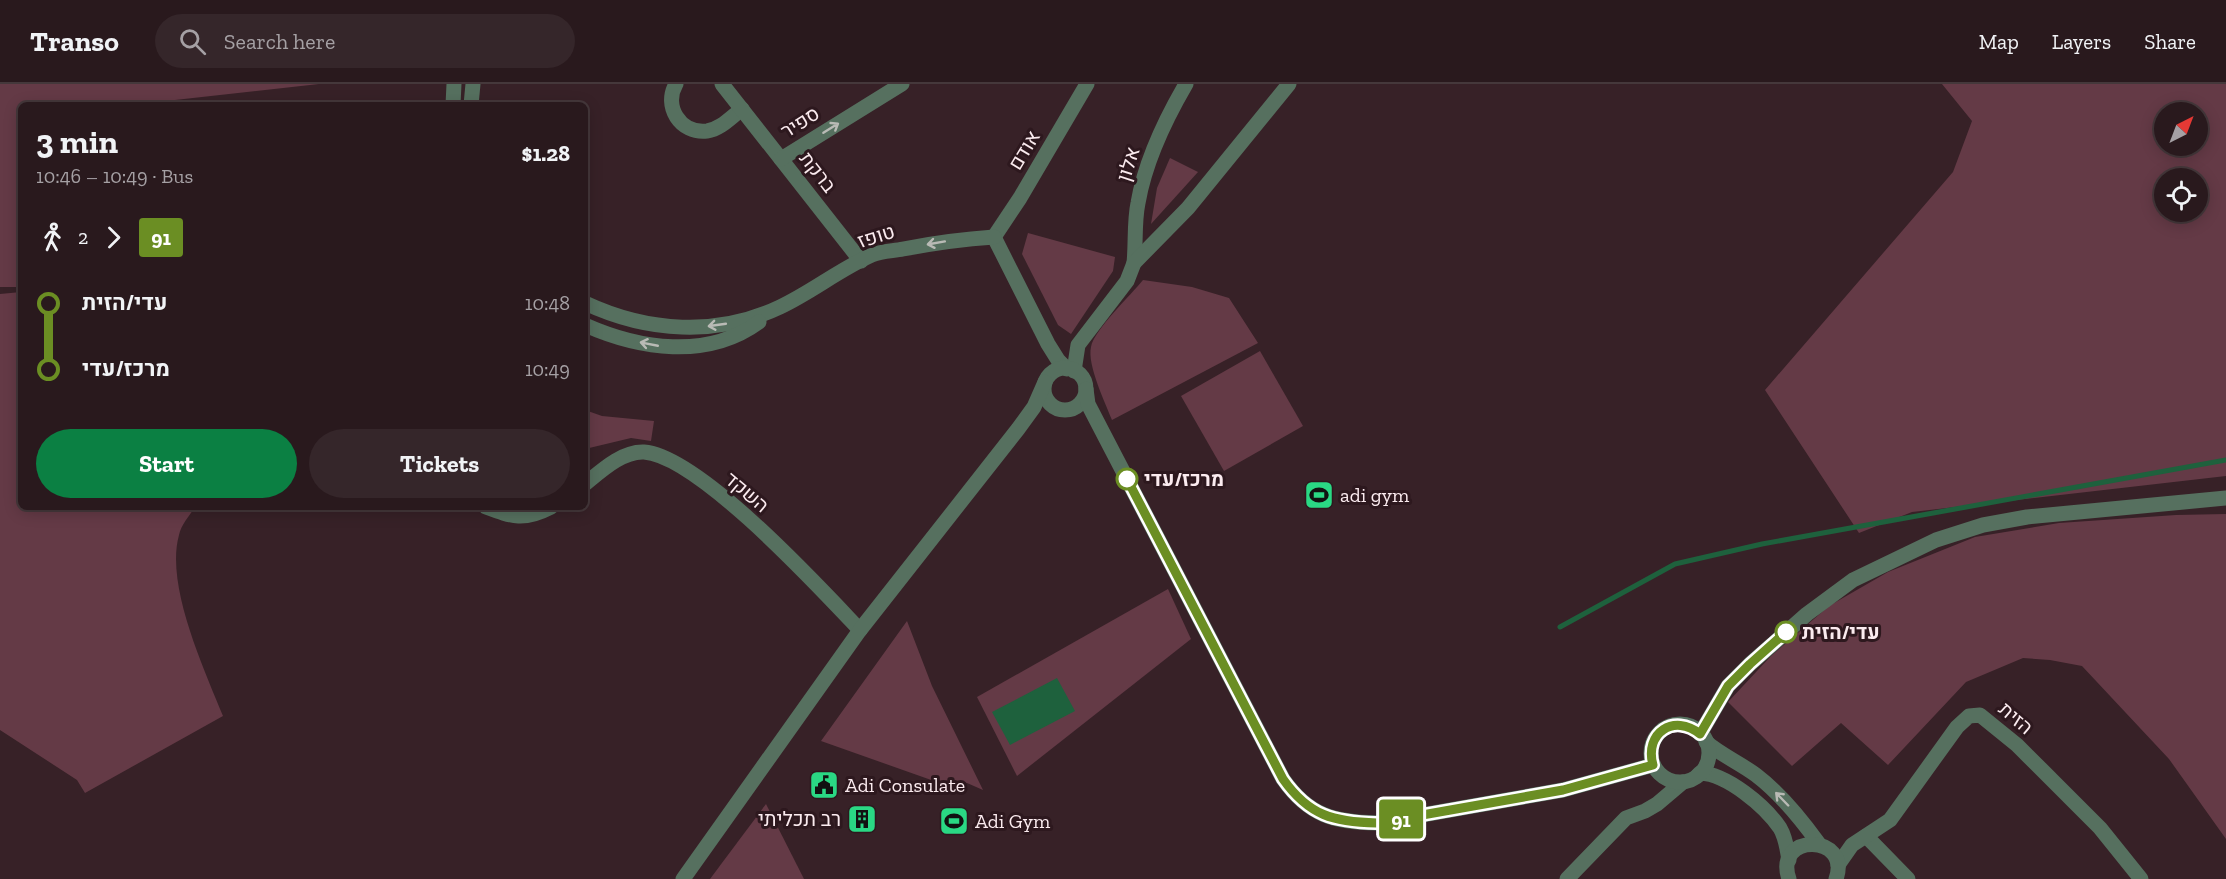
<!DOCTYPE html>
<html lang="en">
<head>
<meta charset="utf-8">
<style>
  body { margin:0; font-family:"Zilla Slab",Heebo,serif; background:#35262a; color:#f1f3f6; height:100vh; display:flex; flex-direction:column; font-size:22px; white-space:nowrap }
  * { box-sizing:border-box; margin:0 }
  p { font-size:20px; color:#a5a0a4 }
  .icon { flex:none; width:33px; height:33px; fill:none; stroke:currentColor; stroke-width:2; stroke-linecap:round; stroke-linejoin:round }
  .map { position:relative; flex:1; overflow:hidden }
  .side { position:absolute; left:18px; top:18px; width:570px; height:408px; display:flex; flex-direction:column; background:#29191d; border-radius:9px; box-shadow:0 3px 15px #0003,0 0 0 2px #45383b }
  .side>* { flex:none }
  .badge { padding:0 12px; border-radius:4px; font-size:21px; line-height:39px }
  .needle { width:39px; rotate:42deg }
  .tools { position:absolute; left:2154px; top:18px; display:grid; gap:12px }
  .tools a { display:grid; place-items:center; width:54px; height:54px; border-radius:50%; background:#29191d; box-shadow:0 3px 15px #0003,0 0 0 2px #45383b; font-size:30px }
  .map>.badge { position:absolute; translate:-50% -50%; box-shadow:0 0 0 3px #fff }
  .legs { display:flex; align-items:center; gap:9px; height:66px; padding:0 18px; font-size:20px }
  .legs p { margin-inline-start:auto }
  .overview { display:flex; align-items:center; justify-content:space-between; height:102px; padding:0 18px }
  h1 { font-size:33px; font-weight:700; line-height:45px }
  .action { display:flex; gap:12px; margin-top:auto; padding:12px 18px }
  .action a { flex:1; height:69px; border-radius:36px; background:#0b8043; color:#fff; font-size:24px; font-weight:700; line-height:69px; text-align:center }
  .action a+a { background:#35262a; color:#f1f3f6 }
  ul { padding:0 18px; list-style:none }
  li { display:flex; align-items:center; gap:21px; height:66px; font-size:22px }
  li i { display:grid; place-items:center; width:9px; height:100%; margin:0 8px; background:currentColor }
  li i::after { content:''; width:15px; height:15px; margin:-8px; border:4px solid; border-radius:50%; background:#29191d }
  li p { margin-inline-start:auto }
  li:first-child i { background:linear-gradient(#0000 50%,currentColor 0) }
  li:last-child i { background:linear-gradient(currentColor 50%,#0000 0) }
  header { display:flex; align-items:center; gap:36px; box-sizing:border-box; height:84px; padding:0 30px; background:#29191d; border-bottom:2px solid #45383b }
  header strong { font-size:28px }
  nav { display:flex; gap:33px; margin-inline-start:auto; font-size:21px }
  .search { width:420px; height:54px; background:#35262a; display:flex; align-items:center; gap:15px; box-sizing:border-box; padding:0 21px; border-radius:33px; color:#a5a0a4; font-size:22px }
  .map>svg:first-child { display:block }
  .green { fill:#643a46; fill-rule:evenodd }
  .water { fill:#1e613d }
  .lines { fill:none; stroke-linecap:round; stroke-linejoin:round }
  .stream { stroke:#1e613d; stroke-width:5 }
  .minor { stroke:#56705f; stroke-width:15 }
  .tertiary { stroke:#56705f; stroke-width:15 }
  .oneway { stroke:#b9bab5 }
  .line-1-casing { stroke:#fff; stroke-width:14 }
  .line-1 { stroke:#6b8e23; stroke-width:9 }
  .stop-1-dot { fill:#fff; stroke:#6b8e23; stroke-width:3 }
  .labels { text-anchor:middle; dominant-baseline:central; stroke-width:6; stroke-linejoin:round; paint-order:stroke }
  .street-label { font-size:20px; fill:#fbebef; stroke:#2d181e }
  .stop-label { font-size:20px; font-weight:bold; fill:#fbebef; stroke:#2d181e; text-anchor:start }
  .poi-label { font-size:20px; fill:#fbebef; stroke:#2d181e; text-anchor:start }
</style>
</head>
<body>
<header>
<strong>Transo</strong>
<div class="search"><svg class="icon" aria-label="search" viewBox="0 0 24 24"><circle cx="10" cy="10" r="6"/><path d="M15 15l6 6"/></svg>Search here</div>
<nav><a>Map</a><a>Layers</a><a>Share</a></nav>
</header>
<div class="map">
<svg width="2226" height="795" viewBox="0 0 2226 795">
  <rect width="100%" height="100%" fill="#372127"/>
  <g class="green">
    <path d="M 0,0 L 319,0 L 130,21 L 21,21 L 21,203 L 0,203 Z"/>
    <path d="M 1942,0 L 2226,0 L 2226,392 L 1912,428 L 1859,449 L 1765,306 L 1953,88 L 1972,37 ZM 2164,28 L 2198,28 L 2198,62 L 2164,62 ZM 2164,94 L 2198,94 L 2198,128 L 2164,128 Z"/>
    <path d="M 1170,74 L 1198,88 L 1151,140 L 1157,104 Z"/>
    <path d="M 1028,149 L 1115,173 L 1113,187 L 1071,250 L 1058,241 L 1022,170 Z"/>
    <path d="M 1143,196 L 1192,203 L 1229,214 L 1258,259 L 1112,336 C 1105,318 1087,281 1091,263 C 1094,246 1131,211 1143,196 Z"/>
    <path d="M 21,208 L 21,423 L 195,423 C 190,431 181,441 179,451 C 165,501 204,585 223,632 L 85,709 L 77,696 L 0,646 L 0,210 Z"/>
    <path d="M 1260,267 L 1303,342 L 1224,387 L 1181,312 Z"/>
    <path d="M 585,326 L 602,332 L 654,337 L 651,357 L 631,354 L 585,365 Z"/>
    <path d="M 2226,430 L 2226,755 L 2169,675 L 2082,582 L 2050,576 L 2023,574 L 1966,598 L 1888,681 L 1841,639 L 1792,682 L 1728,618 L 1771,572 L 1829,522 L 1888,488 L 1975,453 L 2059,439 L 2176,431 Z"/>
    <path d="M 1168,505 L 1191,555 L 1017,692 L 977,613 Z"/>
    <path d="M 907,537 L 932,602 L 983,706 L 967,699 L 934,697 L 821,657 Z"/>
    <path d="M 766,720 L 804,795 L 710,795 Z"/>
  </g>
  <path class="water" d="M 1057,594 L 1075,627 L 1010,661 L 992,628 Z"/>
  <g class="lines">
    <path class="stream" d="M 1560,543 L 1675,480 L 1762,460 L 2226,376"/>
    <g class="minor">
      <path d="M 676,0 C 663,22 680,50 707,47 C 721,45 731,33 742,25"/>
      <path d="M 722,0 L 861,177"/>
      <path d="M 453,21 L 454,0"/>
      <path d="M 471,21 L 473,0"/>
      <path d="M 781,75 L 902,0"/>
      <path d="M 994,153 L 1020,114 L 1087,0"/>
      <path d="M 994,153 L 1048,260 L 1058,276 L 1067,285"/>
      <path d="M 1134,179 C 1136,160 1134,138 1138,119 C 1145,78 1165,36 1186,0"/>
      <path d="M 585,219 C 647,248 717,253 780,223 C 812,208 840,185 872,171 C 881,167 893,167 903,165 C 934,159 964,155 994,153"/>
      <path d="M 585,241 C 639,265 707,276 759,238"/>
      <path d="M 1074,287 L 1078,261 L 1127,197 L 1134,179 L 1188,124 L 1289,0"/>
      <path d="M 585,400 C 601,387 622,367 644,368 C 699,372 820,504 860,546"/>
      <path d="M 486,423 C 513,433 524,437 551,423"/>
      <path d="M 1706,658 C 1721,671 1740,679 1756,691 C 1781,710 1801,735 1819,760"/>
      <path d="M 1697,692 L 1700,689 C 1727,690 1765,722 1780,744 C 1786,754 1787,765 1789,776"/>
      <path d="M 1866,752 L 1908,795"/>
      <path d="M 1838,781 L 1852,761 L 1890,736 L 1957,643 L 1969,632 L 1980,631 L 2017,661 L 2100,744 L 2141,795"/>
      <path d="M 1567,795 L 1626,734 L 1645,727 L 1657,720 L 1683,698"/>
      <path d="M 1789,795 C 1773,748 1852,750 1836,795"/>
    </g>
    <g class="tertiary">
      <circle cx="1065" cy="305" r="21"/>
      <path d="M 1086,305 L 1088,320 L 1102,347 L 1283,695 C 1309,732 1334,738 1377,739 L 1563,706 L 1653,681"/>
      <circle cx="1680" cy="669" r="29"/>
      <path d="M 1700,650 L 1728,602 L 1750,580 L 1807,530 L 1853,496 L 1936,456 L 1983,441 L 2027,433 L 2226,414"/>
      <path d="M 683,795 L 860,546 L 1018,345 L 1034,323 L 1045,298"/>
    </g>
  </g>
  <defs><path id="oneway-shaft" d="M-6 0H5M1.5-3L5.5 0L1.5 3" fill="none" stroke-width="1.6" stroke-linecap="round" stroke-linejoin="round" transform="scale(1.5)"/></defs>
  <g class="oneway">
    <use href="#oneway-shaft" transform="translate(831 44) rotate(-32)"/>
    <use href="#oneway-shaft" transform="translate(936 159) rotate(170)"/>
    <use href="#oneway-shaft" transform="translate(717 241) rotate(172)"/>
    <use href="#oneway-shaft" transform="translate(649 260) rotate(-169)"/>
    <use href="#oneway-shaft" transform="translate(1782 715) rotate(-134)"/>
  </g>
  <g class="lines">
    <g class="line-1-casing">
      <path id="line-1" d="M 1127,395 L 1283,695 C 1309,732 1334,738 1377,739 L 1563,706 L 1653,681 C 1644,649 1674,629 1700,650 L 1728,602 L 1750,580 L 1786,548"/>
    </g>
    <use href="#line-1" class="line-1"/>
  </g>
  <defs>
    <g id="stadium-square" transform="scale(1.5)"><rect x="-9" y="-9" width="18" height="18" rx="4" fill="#2ad884" stroke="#2d181e"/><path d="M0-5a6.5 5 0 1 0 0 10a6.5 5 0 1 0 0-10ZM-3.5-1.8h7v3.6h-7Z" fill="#111"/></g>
    <g id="civic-square" transform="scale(1.5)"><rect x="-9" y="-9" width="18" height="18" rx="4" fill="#2ad884" stroke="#2d181e"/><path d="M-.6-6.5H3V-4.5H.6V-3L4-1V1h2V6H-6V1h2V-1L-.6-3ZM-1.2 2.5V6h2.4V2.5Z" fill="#111"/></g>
    <g id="building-square" transform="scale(1.5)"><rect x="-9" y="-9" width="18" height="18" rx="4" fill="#2ad884" stroke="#2d181e"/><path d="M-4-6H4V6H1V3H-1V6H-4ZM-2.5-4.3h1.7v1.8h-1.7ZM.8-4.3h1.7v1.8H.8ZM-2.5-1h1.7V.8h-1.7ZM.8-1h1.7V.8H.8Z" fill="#111"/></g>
  </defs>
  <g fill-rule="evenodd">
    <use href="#stadium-square" x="1319" y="411"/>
    <use href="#civic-square" x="824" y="701"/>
    <use href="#building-square" x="862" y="735"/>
    <use href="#stadium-square" x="954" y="737"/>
  </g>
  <g class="stop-1-dot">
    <circle cx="1127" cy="395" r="10"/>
    <circle cx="1786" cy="548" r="10"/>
  </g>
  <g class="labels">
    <g class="street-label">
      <text transform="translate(800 38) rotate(-32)">ספיר</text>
      <text transform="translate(1024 66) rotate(-59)">אודם</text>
      <text transform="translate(1128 80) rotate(-72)">אלון</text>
      <text transform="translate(818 88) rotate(52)">ברקת</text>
      <text transform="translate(876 152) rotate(-17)">טופז</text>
      <text transform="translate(747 408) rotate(40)">השקד</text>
      <text transform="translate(2016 634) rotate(41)">הזית</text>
    </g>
    <g class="stop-label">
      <text x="1144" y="395">מרכז/עדי</text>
      <text x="1802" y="548">עדי/הזית</text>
    </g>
    <g class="poi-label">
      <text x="1340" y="411">adi gym</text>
      <text x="845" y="701">Adi Consulate</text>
      <text x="841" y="735" text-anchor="end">רב תכליתי</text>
      <text x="975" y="737">Adi Gym</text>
    </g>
  </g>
</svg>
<div class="tools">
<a><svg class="needle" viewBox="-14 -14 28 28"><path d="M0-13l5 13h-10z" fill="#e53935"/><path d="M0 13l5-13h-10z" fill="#a5a0a4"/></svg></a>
<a><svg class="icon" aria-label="locate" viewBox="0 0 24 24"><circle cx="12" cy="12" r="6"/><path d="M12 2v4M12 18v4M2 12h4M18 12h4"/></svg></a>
</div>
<b class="badge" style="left:1401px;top:735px;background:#6b8e23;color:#fff">91</b>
<section class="side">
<div class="overview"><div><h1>3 min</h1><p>10:46 – 10:49 · Bus</p></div><b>$1.28</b></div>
<div class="legs"><svg class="icon" aria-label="walk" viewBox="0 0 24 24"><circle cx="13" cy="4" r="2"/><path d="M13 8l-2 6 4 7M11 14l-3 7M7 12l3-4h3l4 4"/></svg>2<svg class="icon" aria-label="forward" viewBox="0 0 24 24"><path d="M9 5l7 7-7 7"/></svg><b class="badge" style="background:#6b8e23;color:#fff">91</b></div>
<ul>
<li><i style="color:#6b8e23"></i><b>עדי/הזית</b><p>10:48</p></li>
<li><i style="color:#6b8e23"></i><b>מרכז/עדי</b><p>10:49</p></li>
</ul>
<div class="action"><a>Start</a><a>Tickets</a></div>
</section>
</div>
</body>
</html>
